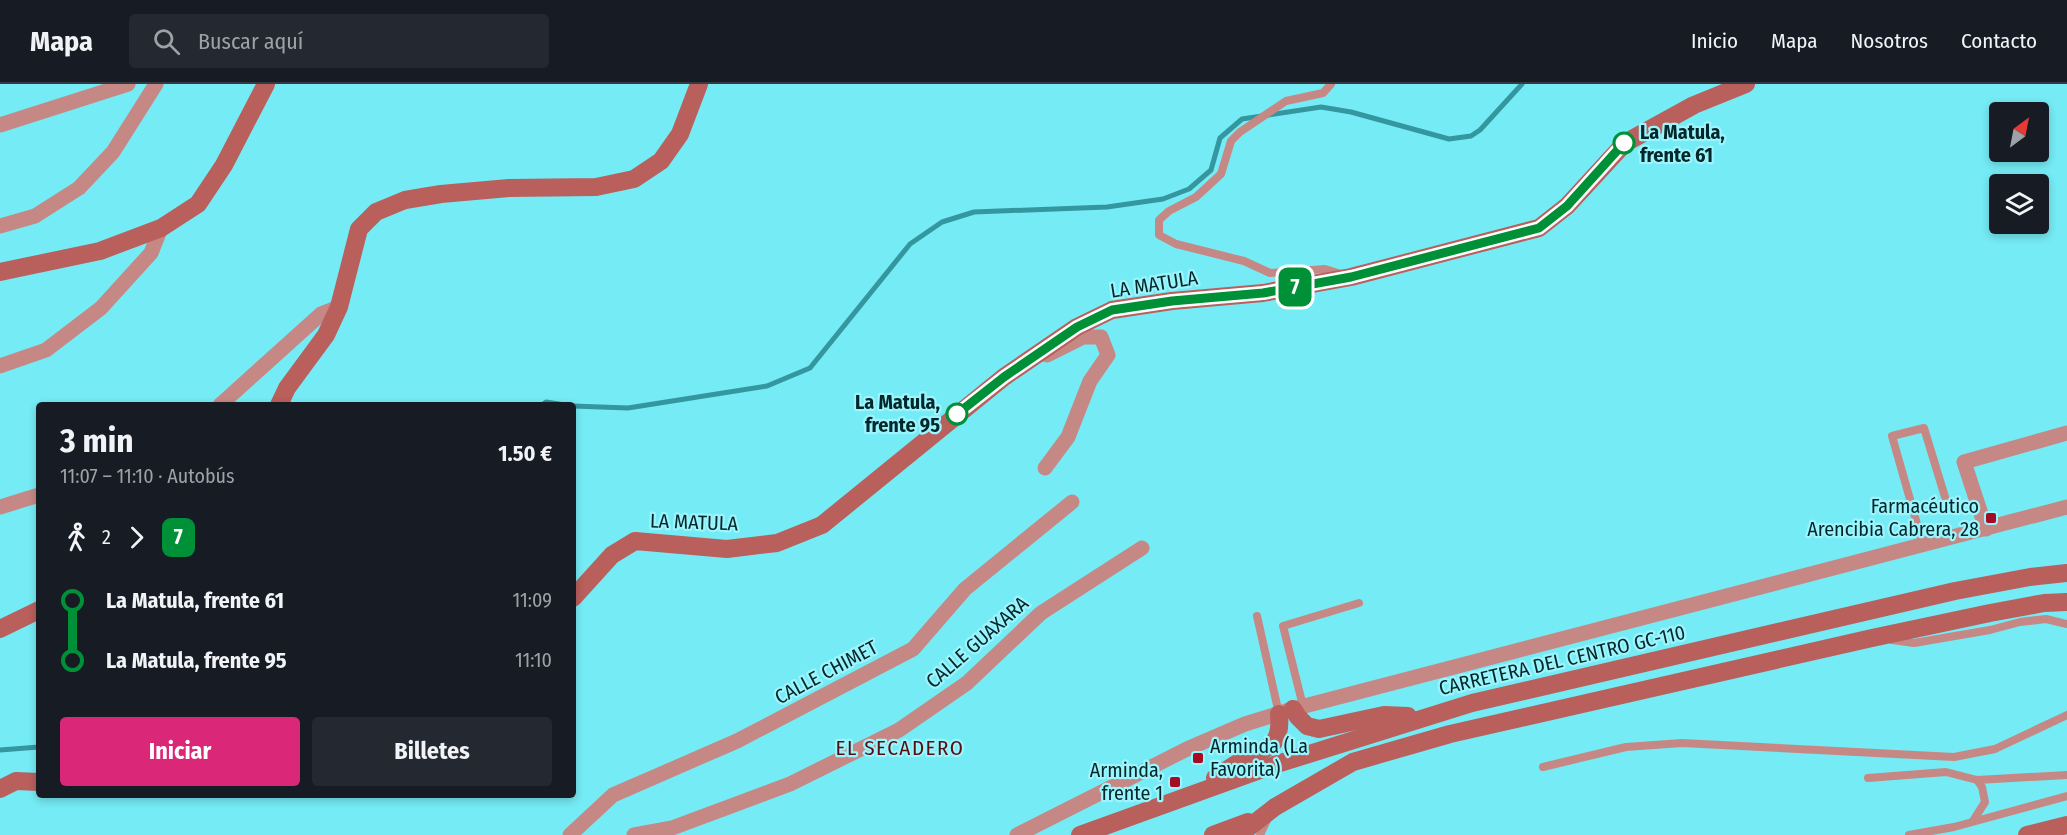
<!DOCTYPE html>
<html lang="es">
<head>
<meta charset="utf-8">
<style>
  body { margin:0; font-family:"Fira Sans Condensed",sans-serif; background:#242831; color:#f1f3f6; height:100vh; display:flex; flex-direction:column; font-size:22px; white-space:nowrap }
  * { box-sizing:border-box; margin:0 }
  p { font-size:20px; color:#9ea1a6 }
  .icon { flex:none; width:33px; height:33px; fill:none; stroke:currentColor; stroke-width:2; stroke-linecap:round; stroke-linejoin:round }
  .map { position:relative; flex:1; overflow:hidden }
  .drawer { position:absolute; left:36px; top:318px; width:540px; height:396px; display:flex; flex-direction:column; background:#171b24; border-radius:6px; box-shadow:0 3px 9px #0003 }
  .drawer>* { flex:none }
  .badge { padding:0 12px; border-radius:9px; font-size:21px; line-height:39px }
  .needle { width:39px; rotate:32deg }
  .tools { position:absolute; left:1989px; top:18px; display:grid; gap:12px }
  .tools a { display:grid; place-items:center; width:60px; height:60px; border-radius:6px; background:#171b24; box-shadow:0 3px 9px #0003; font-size:30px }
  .map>.badge { position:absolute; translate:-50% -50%; box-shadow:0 0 0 3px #fff }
  .legs { display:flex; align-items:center; gap:9px; height:66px; padding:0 24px; font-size:20px }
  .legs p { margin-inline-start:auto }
  .overview { display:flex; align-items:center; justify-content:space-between; height:102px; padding:0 24px }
  h1 { font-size:33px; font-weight:700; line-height:45px }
  .cta { display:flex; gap:12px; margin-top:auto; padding:12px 24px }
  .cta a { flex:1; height:69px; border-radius:6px; background:#db2777; color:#fff; font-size:24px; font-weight:700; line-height:69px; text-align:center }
  .cta a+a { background:#242831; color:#f1f3f6 }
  ul { padding:0 24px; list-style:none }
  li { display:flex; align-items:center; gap:21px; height:60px; font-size:22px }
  li i { display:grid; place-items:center; width:9px; height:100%; margin:0 8px; background:currentColor }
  li i::after { content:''; width:15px; height:15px; margin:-8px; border:4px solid; border-radius:50%; background:#171b24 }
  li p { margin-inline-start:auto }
  li:first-child i { background:linear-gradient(#0000 50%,currentColor 0) }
  li:last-child i { background:linear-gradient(currentColor 50%,#0000 0) }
  header { display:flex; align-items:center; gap:36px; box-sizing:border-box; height:84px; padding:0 30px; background:#171b24; border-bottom:2px solid #363941 }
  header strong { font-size:28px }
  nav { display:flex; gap:33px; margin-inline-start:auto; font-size:21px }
  .search { width:420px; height:54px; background:#242831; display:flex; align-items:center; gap:15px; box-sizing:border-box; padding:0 21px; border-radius:6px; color:#9ea1a6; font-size:22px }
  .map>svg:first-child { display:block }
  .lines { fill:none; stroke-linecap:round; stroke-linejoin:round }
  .stream { stroke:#34969e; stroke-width:5 }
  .lane { stroke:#c68884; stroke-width:8 }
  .street { stroke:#c68884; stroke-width:15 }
  .secondary { stroke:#b95f5c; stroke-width:18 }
  .line-1-casing { stroke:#fff; stroke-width:14 }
  .line-1 { stroke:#009038; stroke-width:9 }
  .stop-1-dot { fill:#fff; stroke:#009038; stroke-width:3 }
  .poi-dot { fill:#a50c23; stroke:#9cf4fc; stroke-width:2 }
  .labels { text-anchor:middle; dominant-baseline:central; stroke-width:4.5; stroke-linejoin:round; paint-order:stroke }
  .stop-label { font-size:20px; font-weight:bold; fill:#00272a; stroke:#9cf4fc; text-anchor:start }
  .street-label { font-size:20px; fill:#00272a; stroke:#9cf4fc }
  .poi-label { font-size:20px; fill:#00272a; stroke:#9cf4fc; text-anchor:end }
  .neighbourhood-label { font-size:21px; letter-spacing:1.5px; fill:#540f13; stroke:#9cf4fc }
</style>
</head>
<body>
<header>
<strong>Mapa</strong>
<div class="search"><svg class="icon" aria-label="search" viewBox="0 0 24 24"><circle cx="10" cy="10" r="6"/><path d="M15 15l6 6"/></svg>Buscar aquí</div>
<nav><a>Inicio</a><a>Mapa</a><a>Nosotros</a><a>Contacto</a></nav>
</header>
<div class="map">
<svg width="2067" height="751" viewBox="0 0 2067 751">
  <rect width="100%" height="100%" fill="#75ebf5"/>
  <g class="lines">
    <g class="stream">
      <path d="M 542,321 L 546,318 L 565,321"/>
      <path d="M 573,322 L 628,324 L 767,302 L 810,284 L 910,160 L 942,138 L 974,128 L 1107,123 L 1163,115 L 1189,105 L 1211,86 L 1220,54 L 1242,35 L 1321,23 L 1351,28 L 1449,55 L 1471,52 L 1480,46 L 1522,0"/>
      <path d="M 0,666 L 39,663"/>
    </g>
    <g class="lane">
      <path d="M 1331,0 L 1323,9 L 1286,17 L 1240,48 L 1231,57 L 1221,90 L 1196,113 L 1169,127 L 1159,136 L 1159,151 L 1176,160 L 1244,177 L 1270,189 L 1325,185 L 1341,190"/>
      <path d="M 1923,461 L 1892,352 L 1924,344 L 1945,413"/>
      <path d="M 1257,532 L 1279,630"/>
      <path d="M 1892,556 L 1914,559 L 1990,546 L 2020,538 L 2046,535 L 2067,540"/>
      <path d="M 1303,622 L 1283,542 L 1359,519"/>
      <path d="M 1543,683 L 1626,663 L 1682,659 L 1954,673 L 1995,665 L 2067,631"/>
      <path d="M 1868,694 L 1946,688 L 1977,696 L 2067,691"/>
      <path d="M 1973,737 L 1985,718 L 1982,703 L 1977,696"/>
      <path d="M 1260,751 L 1267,736"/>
      <path d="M 1909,751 L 1954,743 L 2067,712"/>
    </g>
    <g class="street">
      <path d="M 0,41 L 128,0"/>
      <path d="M 0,142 L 35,132 L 79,104 L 113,68 L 156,0"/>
      <path d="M 0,282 L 46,266 L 101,224 L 151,169 L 161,144"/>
      <path d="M 220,321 L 321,230 L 339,223"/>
      <path d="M 1045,384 L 1068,353 L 1090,297 L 1108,271 L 1101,253 L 1083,253 L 1047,271"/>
      <path d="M 0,423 L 39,411"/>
      <path d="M 1986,445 L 1964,378 L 2067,349"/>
      <path d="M 570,751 L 613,711 L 737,657 L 913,565 L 965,505 L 1072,418"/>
      <path d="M 634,751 L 672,744 L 790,700 L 899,646 L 967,599 L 1041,529 L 1142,464"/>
      <path d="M 1017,751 L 1187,665 L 1245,640 L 1293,625 L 2067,423"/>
    </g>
    <g class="secondary">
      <path d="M 0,188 L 100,167 L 161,144 L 198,120 L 224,81 L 266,0"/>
      <path d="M 279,321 L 287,304 L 326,251 L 339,223 L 359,145 L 376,128 L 405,116 L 441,110 L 509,104 L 596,103 L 634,95 L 661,77 L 680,50 L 699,0"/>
      <path d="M 573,514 L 612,471 L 635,457 L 727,465 L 777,459 L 822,441 L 1004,293 L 1077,243 L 1112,226 L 1172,217 L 1263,209 L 1351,193 L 1539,144 L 1567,122 L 1625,59 L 1694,21 L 1746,0"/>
      <path d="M 0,545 L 39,526"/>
      <path d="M 1293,625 L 1298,633 L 1307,642 L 1319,645 L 1384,631 L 1408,632"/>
      <path d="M 1215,694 C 1224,688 1233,681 1243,676 C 1268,663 1282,663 1279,630"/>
      <path d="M 0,705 L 16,697 L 39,698"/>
      <path d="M 1080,751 L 1277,680 L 1472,619 L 1955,507 L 2030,493 L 2067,489"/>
      <path d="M 1213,751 L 1248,738"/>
      <path d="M 1239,751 L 1275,723 L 1353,678 L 1450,650 L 1872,554 L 1990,529 L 2044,519 L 2067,518"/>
      <path d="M 2027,751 L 2067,741"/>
    </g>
  </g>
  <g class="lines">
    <g class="line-1-casing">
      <path id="line-1" d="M 957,330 L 1004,293 L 1077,243 L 1112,226 L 1172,217 L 1263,209 L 1351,193 L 1539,144 L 1567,122 L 1624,59"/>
    </g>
    <use href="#line-1" class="line-1"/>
  </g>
  <g class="stop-1-dot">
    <circle cx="1624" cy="59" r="10"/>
    <circle cx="957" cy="330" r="10"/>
  </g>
  <g class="poi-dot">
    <rect x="1985" y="428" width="12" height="12" rx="3"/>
    <rect x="1192" y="668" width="12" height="12" rx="3"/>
    <rect x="1169" y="692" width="12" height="12" rx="3"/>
  </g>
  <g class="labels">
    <g class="stop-label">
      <text x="1640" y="48">La Matula,<tspan x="1640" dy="23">frente 61</tspan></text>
      <text x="940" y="318" text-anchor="end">La Matula,<tspan x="940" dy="23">frente 95</tspan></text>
    </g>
    <g class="street-label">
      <text transform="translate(1154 200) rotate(-9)">LA MATULA</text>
      <text transform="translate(694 438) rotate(2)">LA MATULA</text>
      <text transform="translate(977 558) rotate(-41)">CALLE GUAXARA</text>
      <text transform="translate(1562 576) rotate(-13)">CARRETERA DEL CENTRO GC-110</text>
      <text transform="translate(826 588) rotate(-28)">CALLE CHIMET</text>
    </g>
    <g class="poi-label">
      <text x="1979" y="422">Farmacéutico<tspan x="1979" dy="23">Arencibia Cabrera, 28</tspan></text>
      <text x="1210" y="662" text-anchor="start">Arminda (La<tspan x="1210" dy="23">Favorita)</tspan></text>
      <text x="1163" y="686">Arminda,<tspan x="1163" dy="23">frente 1</tspan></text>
    </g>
    <g class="neighbourhood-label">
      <text x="900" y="664">EL SECADERO</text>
    </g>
  </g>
</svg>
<div class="tools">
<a><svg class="needle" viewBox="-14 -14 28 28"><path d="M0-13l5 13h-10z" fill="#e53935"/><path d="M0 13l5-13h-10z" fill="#9ea1a6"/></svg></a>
<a><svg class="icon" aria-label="layers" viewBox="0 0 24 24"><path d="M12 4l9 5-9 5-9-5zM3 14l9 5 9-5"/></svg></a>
</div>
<b class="badge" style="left:1295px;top:203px;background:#009038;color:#fff">7</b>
<section class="drawer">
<div class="overview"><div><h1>3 min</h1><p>11:07 – 11:10 · Autobús</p></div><b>1.50 €</b></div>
<div class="legs"><svg class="icon" aria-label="walk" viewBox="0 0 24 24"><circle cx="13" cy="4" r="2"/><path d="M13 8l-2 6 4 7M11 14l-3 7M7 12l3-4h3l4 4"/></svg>2<svg class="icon" aria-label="forward" viewBox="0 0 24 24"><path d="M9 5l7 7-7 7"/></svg><b class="badge" style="background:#009038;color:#fff">7</b></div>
<ul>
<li><i style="color:#009038"></i><b>La Matula, frente 61</b><p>11:09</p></li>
<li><i style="color:#009038"></i><b>La Matula, frente 95</b><p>11:10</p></li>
</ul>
<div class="cta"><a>Iniciar</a><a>Billetes</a></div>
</section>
</div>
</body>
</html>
